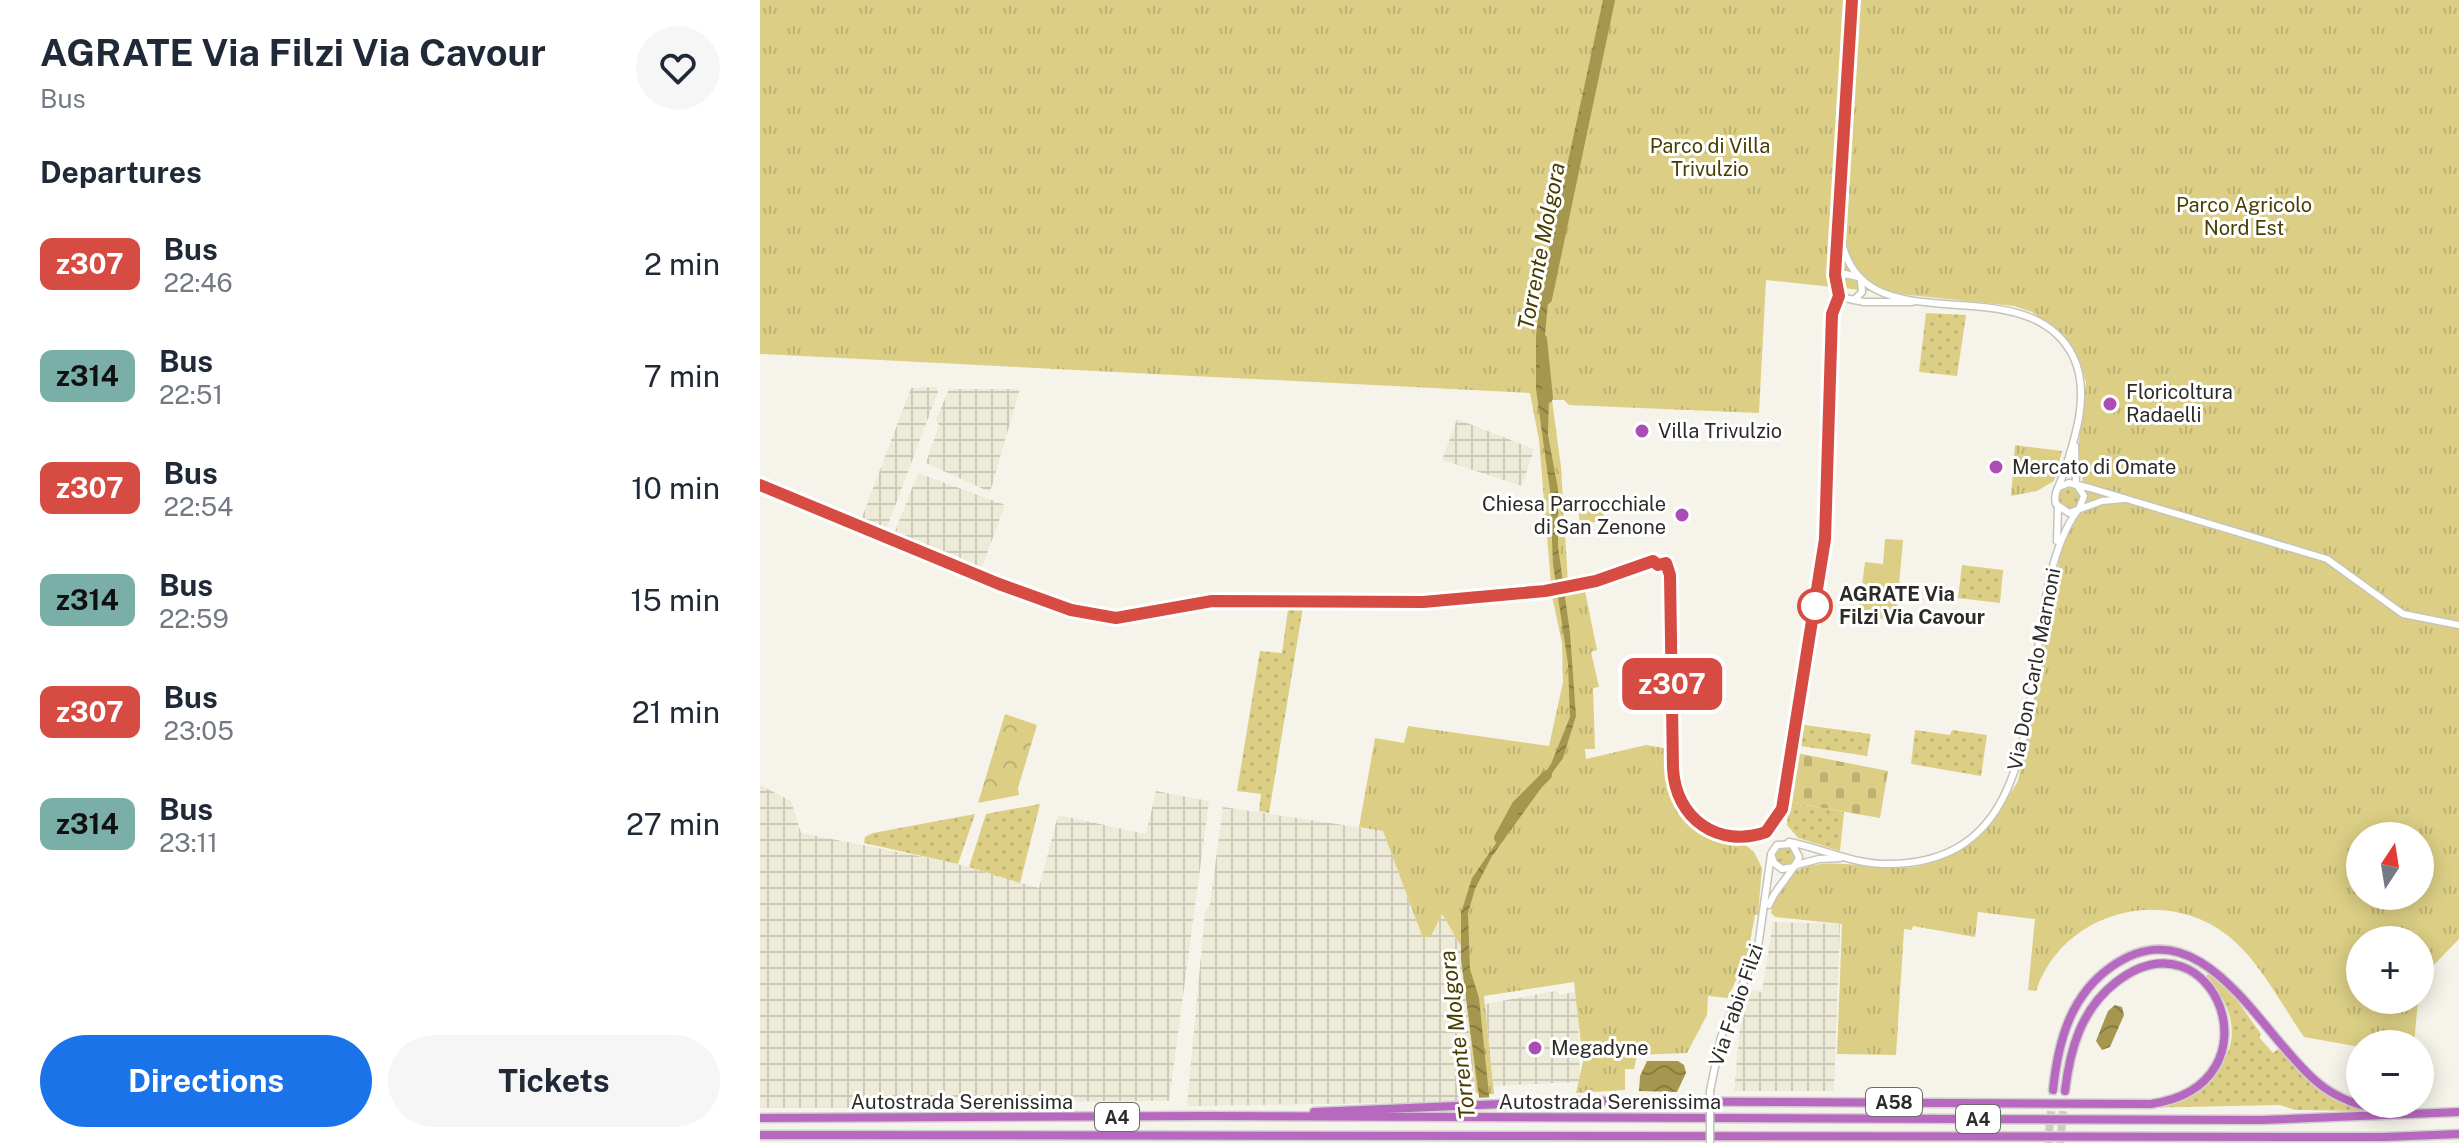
<!DOCTYPE html>
<html lang="en">
<head>
<meta charset="utf-8">
<style>
  body { margin:0; font-family:"Public Sans",sans-serif; background:#f6f6f7; color:#1f2937; height:100vh; display:flex; flex-direction:column; font-size:30px; white-space:nowrap }
  * { box-sizing:border-box; margin:0 }
  p { font-size:26px; color:#747a83 }
  .icon { flex:none; width:44px; height:44px; fill:none; stroke:currentColor; stroke-width:2; stroke-linecap:round; stroke-linejoin:round }
  .map { position:relative; flex:1; overflow:hidden }
  .drawer { display:flex; flex-direction:column; background:#fff; width:760px }
  .drawer>* { flex:none }
  .badge { padding:0 16px; border-radius:12px; font-size:28px; line-height:52px }
  .needle { width:52px; rotate:12deg }
  .controls { position:absolute; left:1586px; top:822px; display:grid; gap:16px }
  .controls a { display:grid; place-items:center; width:88px; height:88px; border-radius:50%; background:#fff; box-shadow:0 4px 20px #0003; font-size:40px }
  .map>.badge { position:absolute; translate:-50% -50%; box-shadow:0 0 0 4px #fff }
  h2 { padding:0 40px; font-size:30px; line-height:72px }
  .round { display:grid; place-items:center; flex:none; width:84px; height:84px; border-radius:42px; background:#f6f6f7 }
  .headline { display:flex; align-items:center; justify-content:space-between; height:136px; padding:0 40px }
  h1 { font-size:38px; font-weight:700; line-height:60px }
  .action { display:flex; gap:16px; margin-top:auto; padding:16px 40px }
  .action a { flex:1; height:92px; border-radius:48px; background:#1a73e8; color:#fff; font-size:32px; font-weight:700; line-height:92px; text-align:center }
  .action a+a { background:#f6f6f7; color:#1f2937 }
  ul { padding:0; list-style:none }
  li { display:flex; align-items:center; gap:24px; height:112px; padding:0 40px }
  li div { flex:1 }
  li b { display:block; font-size:30px }
  li em { font-style:normal }
  li .badge { min-width:88px; font-weight:700; text-align:center }
  main { display:flex; flex:1; min-height:0 }
  .map>svg:first-child { display:block }
  .industrial { fill:url(#industrial-grid) }
  .grass { fill:url(#grass-dots) }
  .forest { fill:url(#forest-crowns) }
  .cemetery { fill:url(#cemetery-stones) }
  .park { fill:url(#park-tufts); fill-rule:evenodd }
  .garden { fill:#dccf85 }
  .water { fill:url(#water-waves) }
  .pier { fill:#f6f4ea }
  .lines { fill:none; stroke-linecap:round; stroke-linejoin:round }
  .river { stroke:#a5984e; stroke-width:10 }
  .motorway-tunnel { stroke:#ceccc3; stroke-width:8; stroke-dasharray:8 4; stroke-linecap:butt }
  .tertiary-casing { stroke:#c5c4ba; stroke-width:9 }
  .motorway-casing { stroke:#d1d0d0; stroke-width:11 }
  .tertiary { stroke:#fff; stroke-width:6 }
  .motorway { stroke:#b769bf; stroke-width:8 }
  .tertiary-bridge-casing { stroke:#c5c4ba; stroke-width:9; stroke-linecap:butt }
  .tertiary-bridge { stroke:#fff; stroke-width:6 }
  .line-casing { stroke:#fff; stroke-width:18 }
  .line { stroke:#d74c42; stroke-width:12 }
  .poi-dot { fill:#ac4cb5; stroke:#fff; stroke-width:3 }
  .stop-dot { fill:#fff; stroke:#d74c42; stroke-width:4 }
  .labels { text-anchor:middle; dominant-baseline:central; stroke-width:6; stroke-linejoin:round; paint-order:stroke }
  .shield { fill:#fff; stroke:#6b6b68; stroke-width:2 }
  .shield-label { font-size:18px; font-weight:bold; fill:#2c2b28 }
  .park-label { font-size:20px; fill:#473e00; stroke:#fff }
  .poi-label { font-size:20px; fill:#2c2b28; stroke:#fff; text-anchor:start }
  .stop-label { font-size:20px; font-weight:bold; fill:#2c2b28; stroke:#fff; text-anchor:start }
  .street-label { font-size:20px; fill:#2c2b28; stroke:#fff }
  .water-label { font-size:22px; font-style:italic; fill:#473d00; stroke:#fff }
</style>
</head>
<body>
<main>
<section class="drawer">
<div class="headline"><div><h1>AGRATE Via Filzi Via Cavour</h1><p>Bus</p></div><a class="round"><svg class="icon" aria-label="heart" viewBox="0 0 24 24"><path d="M12 20l-8-8c-3-5 5-10 8-4 3-6 11-1 8 4z"/></svg></a></div>
<h2>Departures</h2>
<ul>
<li><span class="badge" style="background:#d74c42;color:#fff">z307</span><div><b>Bus</b><p>22:46</p></div><em>2 min</em></li>
<li><span class="badge" style="background:#79afa6;color:#111">z314</span><div><b>Bus</b><p>22:51</p></div><em>7 min</em></li>
<li><span class="badge" style="background:#d74c42;color:#fff">z307</span><div><b>Bus</b><p>22:54</p></div><em>10 min</em></li>
<li><span class="badge" style="background:#79afa6;color:#111">z314</span><div><b>Bus</b><p>22:59</p></div><em>15 min</em></li>
<li><span class="badge" style="background:#d74c42;color:#fff">z307</span><div><b>Bus</b><p>23:05</p></div><em>21 min</em></li>
<li><span class="badge" style="background:#79afa6;color:#111">z314</span><div><b>Bus</b><p>23:11</p></div><em>27 min</em></li>
</ul>
<div class="action"><a>Directions</a><a>Tickets</a></div>
</section>
<div class="map">
<svg width="1699" height="1143" viewBox="0 0 1699 1143">
  <defs>
    <pattern id="industrial-grid" width="8" height="8" patternUnits="userSpaceOnUse" patternTransform="scale(2)"><rect width="8" height="8" fill="#edead8"/><path d="M0 4h8M4 0v8" fill="none" stroke="#cbc9b9"/></pattern>
    <pattern id="grass-dots" width="8" height="8" patternUnits="userSpaceOnUse" patternTransform="scale(2)"><rect width="8" height="8" fill="#dccf85"/><path d="M2 2h.1M6 6h.1" fill="none" stroke="#bdb273" stroke-width="1.8" stroke-linecap="round"/></pattern>
    <pattern id="forest-crowns" width="20" height="18" patternUnits="userSpaceOnUse" patternTransform="scale(2)"><rect width="20" height="18" fill="#dccf85"/><path d="M2 6a3 3 0 1 1 6 0M12 15a3 3 0 1 1 6 0" fill="none" stroke="#bdb273"/></pattern>
    <pattern id="cemetery-stones" width="16" height="16" patternUnits="userSpaceOnUse" patternTransform="scale(2)"><rect width="16" height="16" fill="#dccf85"/><path d="M2 7V4a2 2 0 0 1 4 0v3zM10 15v-3a2 2 0 0 1 4 0v3z" fill="#bdb273"/></pattern>
    <pattern id="park-tufts" width="24" height="20" patternUnits="userSpaceOnUse" patternTransform="scale(2)"><rect width="24" height="20" fill="#dccf85"/><path d="M3 7l-1-3M5 7V3M7 7l1-3M15 17l-1-3M17 17v-4M19 17l1-3" fill="none" stroke="#bdb273"/></pattern>
    <pattern id="water-waves" width="16" height="10" patternUnits="userSpaceOnUse" patternTransform="scale(2)"><rect width="16" height="10" fill="#a5984e"/><path d="M0 5q4-4 8 0t8 0" fill="none" stroke="#877c41"/></pattern>
  </defs>
  <rect width="100%" height="100%" fill="#f6f4ea"/>
  <g class="industrial">
    <path d="M 176,387 L 178,392 L 126,530 L 101,520 L 151,388 Z"/>
    <path d="M 189,389 L 260,389 L 230,492 L 166,463 L 179,425 L 176,420 Z"/>
    <path d="M 697,419 L 774,449 L 762,486 L 682,460 Z"/>
    <path d="M 158,473 L 245,505 L 220,572 L 200,564 L 201,558 L 174,547 L 171,550 L 134,534 Z"/>
    <path d="M 0,785 L 31,801 L 41,833 L 194,863 L 279,888 L 298,815 L 386,834 L 396,791 L 449,801 L 409,1101 L 162,1102 L 159,1108 L 0,1108 Z"/>
    <path d="M 463,807 L 623,831 L 663,937 L 671,935 L 682,914 L 701,946 L 716,1093 L 703,1092 L 703,1102 L 427,1106 L 445,913 L 450,904 Z"/>
    <path d="M 1013,922 L 1080,924 L 1074,1091 L 974,1091 L 980,1027 L 992,990 L 1002,992 Z"/>
    <path d="M 796,991 L 800,995 L 817,991 L 820,1082 L 733,1086 L 725,1004 Z"/>
  </g>
  <g class="grass">
    <path d="M 1166,313 L 1206,315 L 1197,376 L 1159,372 Z"/>
    <circle cx="1309" cy="498" r="12"/>
    <path d="M 1202,565 L 1243,570 L 1240,603 L 1198,598 Z"/>
    <path d="M 543,607 L 509,813 L 499,811 L 501,794 L 477,791 L 500,651 L 522,653 L 528,609 Z"/>
    <path d="M 1044,725 L 1111,734 L 1107,756 L 1041,746 Z"/>
    <path d="M 1155,730 L 1190,735 L 1192,730 L 1227,735 L 1221,776 L 1151,764 Z"/>
    <path d="M 1029,802 L 1084,812 L 1080,851 L 1038,838 L 1027,825 Z"/>
    <path d="M 280,804 L 260,883 L 209,867 L 226,814 Z"/>
    <path d="M 215,814 L 198,864 L 104,843 L 105,837 L 113,833 Z"/>
    <circle cx="1025" cy="856" r="10"/>
    <path d="M 1449,973 L 1471,992 L 1501,1034 L 1499,1037 L 1513,1053 L 1518,1049 L 1555,1087 L 1604,1111 L 1535,1110 L 1520,1105 L 1374,1108 C 1448,1100 1508,1045 1446,976 Z"/>
  </g>
  <path class="forest" d="M 245,714 L 277,725 L 258,788 L 259,795 L 218,803 Z"/>
  <path class="cemetery" d="M 1037,753 L 1128,771 L 1120,818 L 1029,802 Z"/>
  <g class="park">
    <path d="M 0,0 L 1699,0 L 1699,939 L 1673,966 L 1662,964 L 1660,981 L 1660,940 L 1600,940 L 1600,1000 L 1658,1000 L 1654,1044 L 1600,1044 L 1600,1047 L 1544,1037 C 1521,1004 1499,960 1467,935 C 1403,885 1302,912 1276,991 L 1268,990 L 1275,919 L 1218,912 L 1215,937 L 1153,926 L 1152,930 L 1144,929 L 1136,1055 L 1077,1054 L 1082,924 L 1015,917 L 1011,913 C 1025,831 1111,879 1163,865 C 1208,853 1235,819 1258,781 L 1303,540 L 1326,503 L 1318,448 L 1326,382 L 1316,353 L 1304,335 L 1272,312 L 1254,306 L 1006,280 L 999,413 L 809,405 L 804,400 L 792,400 L 801,467 L 808,583 L 823,581 L 837,650 L 831,652 L 839,687 L 833,688 L 835,749 L 825,749 L 826,759 L 886,745 L 909,749 L 912,795 L 924,818 L 948,831 L 982,842 L 994,852 L 1002,868 L 998,915 L 995,915 L 988,953 L 968,998 L 948,996 L 947,1015 L 927,1053 L 877,1055 L 874,1069 L 865,1069 L 865,1090 L 816,1093 L 823,1062 L 814,982 L 724,996 L 734,1094 L 716,1093 L 701,946 L 682,914 L 671,936 L 663,938 L 623,831 L 599,827 L 615,738 L 644,743 L 648,726 L 789,746 L 803,682 L 802,643 L 792,596 L 779,440 L 770,393 L 0,354 ZM 1600,836 L 1660,836 L 1660,896 L 1600,896 Z"/>
    <path d="M 1255,445 L 1302,451 L 1294,481 L 1277,491 L 1251,496 Z"/>
  </g>
  <g class="garden">
    <path d="M 842,505 L 844,521 L 820,524 L 818,508 Z"/>
    <path d="M 1125,539 L 1143,540 L 1136,620 L 1098,616 L 1105,562 L 1123,564 Z"/>
  </g>
  <g class="water">
    <path d="M 843,0 L 848,0 L 790,282 L 784,345 L 789,391 L 788,435 L 798,489 L 798,546 L 810,633 L 816,716 L 803,758 L 732,856 L 715,889 L 708,913 L 710,969 L 719,998 L 734,1143 L 725,1143 L 701,960 L 701,913 L 712,878 L 791,764 L 810,717 L 808,664 L 793,564 L 790,491 L 776,389 L 776,336 L 782,281 Z"/>
    <path d="M 1355,1005 L 1362,1007 L 1364,1015 L 1350,1047 L 1342,1050 L 1336,1041 L 1348,1011 Z"/>
    <path d="M 887,1061 L 918,1061 L 924,1065 L 926,1073 L 917,1092 L 879,1091 L 880,1076 Z"/>
  </g>
  <path class="pier" d="M 734,1097 L 738,1143 L 721,1143 L 716,1098 Z"/>
  <g class="lines">
    <g class="river">
      <path d="M 787,299 L 850,0"/>
      <path d="M 782,339 L 788,398"/>
      <path d="M 739,838 L 757,805 L 787,775"/>
    </g>
    <g class="motorway-tunnel">
      <path d="M 1288,1143 L 1293,1090"/>
      <path d="M 1300,1143 L 1305,1091"/>
    </g>
    <g class="tertiary-casing">
      <g id="tertiary">
        <path d="M 1079,219 C 1084,361 1263,257 1313,356 C 1331,393 1315,439 1303,475 C 1300,485 1293,493 1296,504 L 1309,513 L 1342,501 L 1364,499"/>
        <path d="M 1079,220 L 1092,0"/>
        <path d="M 1077,235 L 1075,283 L 1080,297 L 1104,302 L 1152,302"/>
        <path d="M 1076,285 L 1085,274 L 1098,277"/>
        <path d="M 1094,300 L 1102,292 L 1101,280"/>
        <path d="M 1315,446 L 1316,485"/>
        <path d="M 1317,485 L 1324,496 L 1319,509"/>
        <path d="M 1299,487 L 1309,483 L 1330,488 L 1567,559 L 1643,614 L 1699,625"/>
        <path d="M 1297,541 L 1298,507"/>
        <path d="M 1029,842 C 1061,848 1090,863 1123,864 C 1317,868 1245,613 1317,511"/>
        <path d="M 1036,865 L 1059,859 L 1080,858"/>
        <path d="M 1009,905 C 1016,886 1033,874 1039,857 L 1032,844 L 1017,845 L 1011,854 L 1014,863 L 1022,869 L 1034,867"/>
        <path d="M 950,1091 L 961,1037 L 998,947 L 1011,855"/>
      </g>
    </g>
    <g class="motorway-casing">
      <g id="motorway">
        <path d="M 1293,1090 C 1298,1042 1310,996 1351,967 C 1442,902 1501,1036 1557,1082 C 1577,1099 1604,1108 1630,1110"/>
        <path d="M 554,1112 L 816,1101 L 1391,1104 C 1525,1085 1453,905 1355,983 C 1321,1010 1310,1049 1305,1091"/>
        <path d="M 0,1118 L 448,1116 L 1501,1120 L 1699,1112"/>
        <path d="M 0,1135 L 1625,1137 L 1699,1134"/>
      </g>
    </g>
    <use href="#tertiary" class="tertiary"/>
    <use href="#motorway" class="motorway"/>
    <g class="tertiary-bridge-casing">
      <path id="tertiary-bridge" d="M 950,1143 L 950,1091"/>
    </g>
    <use href="#tertiary-bridge" class="tertiary-bridge"/>
  </g>
  <g class="lines">
    <g class="line-casing">
      <path id="line" d="M 0,485 L 239,584 L 311,610 L 356,618 L 452,601 L 663,602 L 785,591 L 836,581 L 893,561 L 898,565 L 906,563 L 910,575 L 913,768 C 915,818 958,849 1006,832 L 1022,809 L 1065,539 L 1072,314 L 1079,296 L 1075,275 L 1092,0"/>
    </g>
    <use href="#line" class="line"/>
  </g>
  <g class="poi-dot">
    <circle cx="1350" cy="404" r="8"/>
    <circle cx="882" cy="431" r="8"/>
    <circle cx="1236" cy="467" r="8"/>
    <circle cx="922" cy="515" r="8"/>
    <circle cx="775" cy="1048" r="8"/>
  </g>
  <circle class="stop-dot" cx="1055" cy="606" r="16"/>
  <g class="labels">
    <g class="shield">
      <rect x="1106" y="1088" width="56" height="28" rx="6"/>
      <rect x="335" y="1103" width="44" height="28" rx="6"/>
      <rect x="1196" y="1105" width="44" height="28" rx="6"/>
    </g>
    <g class="shield-label">
      <text x="1134" y="1102">A58</text>
      <text x="357" y="1117">A4</text>
      <text x="1218" y="1119">A4</text>
    </g>
    <g class="park-label">
      <text x="950" y="146">Parco di Villa<tspan x="950" dy="23">Trivulzio</tspan></text>
      <text x="1484" y="205">Parco Agricolo<tspan x="1484" dy="23">Nord Est</tspan></text>
    </g>
    <g class="poi-label">
      <text x="1366" y="392">Floricoltura<tspan x="1366" dy="23">Radaelli</tspan></text>
      <text x="898" y="431">Villa Trivulzio</text>
      <text x="1252" y="467">Mercato di Omate</text>
      <text x="906" y="504" text-anchor="end">Chiesa Parrocchiale<tspan x="906" dy="23">di San Zenone</tspan></text>
      <text x="791" y="1048">Megadyne</text>
    </g>
    <g class="stop-label">
      <text x="1079" y="594">AGRATE Via<tspan x="1079" dy="23">Filzi Via Cavour</tspan></text>
    </g>
    <g class="street-label">
      <text transform="translate(1274 669) rotate(-79)">Via Don Carlo Marnoni</text>
      <text transform="translate(976 1005) rotate(-71)">Via Fabio Filzi</text>
      <text x="202" y="1102">Autostrada Serenissima</text>
      <text x="850" y="1102">Autostrada Serenissima</text>
    </g>
    <g class="water-label">
      <text transform="translate(781 246) rotate(-79)">Torrente Molgora</text>
      <text transform="translate(697 1035) rotate(-97)">Torrente Molgora</text>
    </g>
  </g>
</svg>
<div class="controls">
<a><svg class="needle" viewBox="-14 -14 28 28"><path d="M0-13l5 13h-10z" fill="#e53935"/><path d="M0 13l5-13h-10z" fill="#747a83"/></svg></a>
<a>+</a>
<a>−</a>
</div>
<b class="badge" style="left:912px;top:684px;background:#d74c42;color:#fff">z307</b>
</div>
</main>
</body>
</html>
